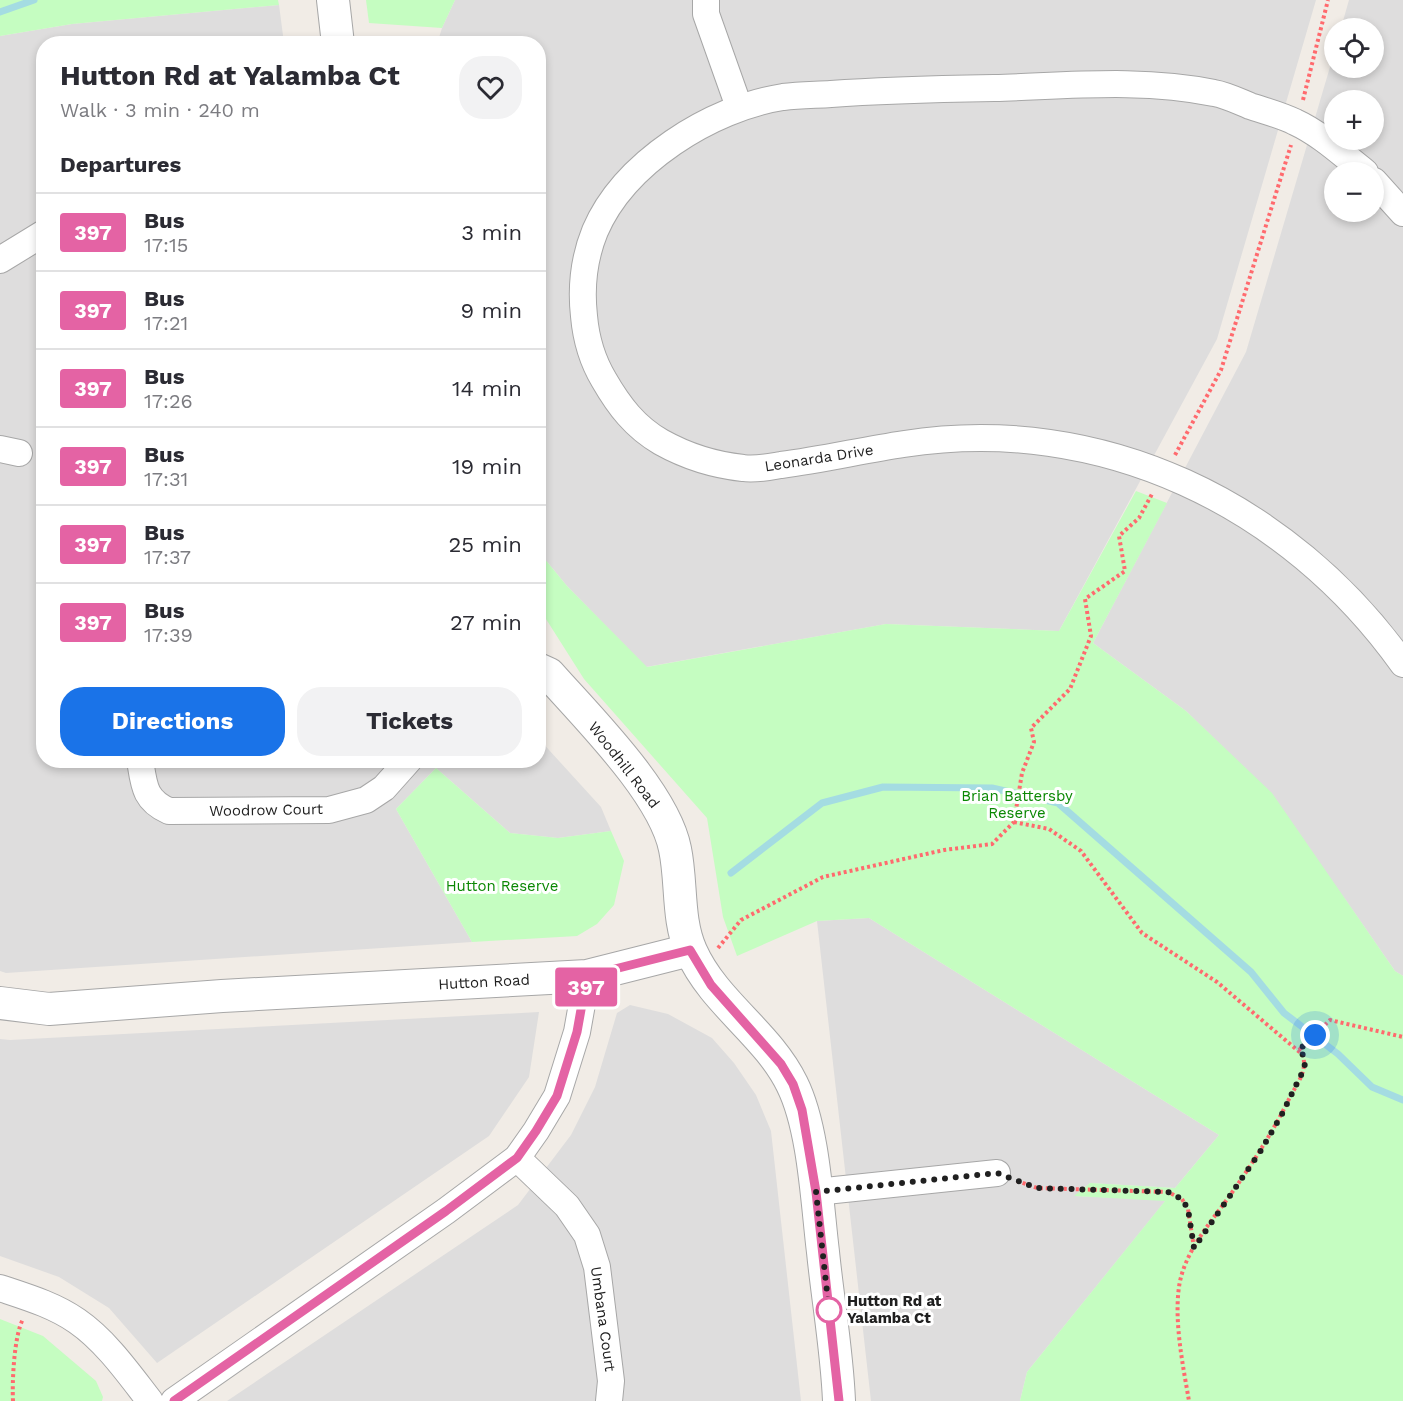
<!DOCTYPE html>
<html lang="en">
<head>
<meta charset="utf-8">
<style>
  body { margin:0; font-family:"Work Sans",sans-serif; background:#f2f2f3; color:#2b2b33; height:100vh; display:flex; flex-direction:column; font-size:22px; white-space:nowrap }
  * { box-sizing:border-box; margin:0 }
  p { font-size:20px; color:#7c7c81 }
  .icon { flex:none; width:33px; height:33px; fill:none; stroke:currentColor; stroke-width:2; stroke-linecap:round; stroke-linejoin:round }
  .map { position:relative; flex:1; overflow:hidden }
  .panel { position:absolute; left:36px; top:36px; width:510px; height:732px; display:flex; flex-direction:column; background:#fff; border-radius:24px; box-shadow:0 3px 9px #0003 }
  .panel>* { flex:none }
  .badge { padding:0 12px; border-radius:4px; font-size:21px; line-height:39px }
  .buttons { position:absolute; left:1324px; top:18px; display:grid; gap:12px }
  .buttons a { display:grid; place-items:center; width:60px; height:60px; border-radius:50%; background:#fff; box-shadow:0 3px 9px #0003; font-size:30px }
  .you { position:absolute; width:30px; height:30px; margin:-15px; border:4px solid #fff; border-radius:50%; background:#1a73e8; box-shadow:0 0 0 9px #1a73e833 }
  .map>.badge { position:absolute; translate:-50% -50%; box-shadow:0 0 0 3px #fff }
  h2 { padding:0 24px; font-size:22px; line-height:54px }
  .round { display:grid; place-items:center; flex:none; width:63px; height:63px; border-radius:24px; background:#f2f2f3 }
  .head { display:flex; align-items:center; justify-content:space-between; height:102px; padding:0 24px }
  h1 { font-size:28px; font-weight:700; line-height:45px }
  .cta { display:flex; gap:12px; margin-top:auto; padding:12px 24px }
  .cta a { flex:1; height:69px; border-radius:24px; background:#1a73e8; color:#fff; font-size:24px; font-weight:700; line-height:69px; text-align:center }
  .cta a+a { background:#f2f2f3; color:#2b2b33 }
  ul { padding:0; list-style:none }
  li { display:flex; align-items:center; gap:18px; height:78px; padding:0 24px; border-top:2px solid #e1e1e2 }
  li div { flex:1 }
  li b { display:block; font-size:22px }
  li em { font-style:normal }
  li .badge { min-width:66px; font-weight:700; text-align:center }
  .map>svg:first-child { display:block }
  .residential { fill:#dedddd; fill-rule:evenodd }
  .park { fill:#c5fdc1 }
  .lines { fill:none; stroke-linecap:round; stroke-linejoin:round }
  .stream { stroke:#a4dce2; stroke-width:7 }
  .minor-casing { stroke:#a7a7a7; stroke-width:28 }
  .tertiary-casing { stroke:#a7a7a7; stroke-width:34 }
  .path { stroke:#ff6a6e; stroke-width:4; stroke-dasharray:3 3; stroke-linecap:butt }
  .minor { stroke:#fff; stroke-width:26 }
  .tertiary { stroke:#fff; stroke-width:32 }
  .line-casing { stroke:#fff; stroke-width:14 }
  .line { stroke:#e463a4; stroke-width:9 }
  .walk { stroke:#202020; stroke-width:6; stroke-dasharray:0 10.8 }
  .stop-dot { fill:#fff; stroke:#e463a4; stroke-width:3 }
  .labels { text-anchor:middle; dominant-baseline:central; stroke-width:6; stroke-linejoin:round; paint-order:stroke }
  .street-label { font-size:15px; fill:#202020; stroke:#fff }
  .park-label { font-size:15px; fill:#0b8804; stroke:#fff }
  .stop-label { font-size:15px; font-weight:bold; fill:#202020; stroke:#fff; text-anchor:start }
</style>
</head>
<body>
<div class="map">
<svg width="1403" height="1401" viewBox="0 0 1403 1401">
  <rect width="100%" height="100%" fill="#f1ece6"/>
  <g class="residential">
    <path d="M 455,0 L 1316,0 L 1217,339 L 1059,631 L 886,624 L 646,667 L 567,586 L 539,552 L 538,44 L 437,44 L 442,28 Z"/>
    <path d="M 1349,0 L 1403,0 L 1403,976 L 1395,971 L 1345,899 L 1227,751 L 1186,711 L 1093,643 L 1246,352 L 1335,50 L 1335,68 L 1374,68 L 1374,28 L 1341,28 ZM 1335,100 L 1374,100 L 1374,140 L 1335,140 ZM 1335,172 L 1374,172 L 1374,212 L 1335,212 Z"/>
    <path d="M 279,5 L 284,43 L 44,44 L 44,760 L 538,760 L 539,739 L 601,807 L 611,831 L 558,838 L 510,833 L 436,768 L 396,809 L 472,942 L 6,973 L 0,971 L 0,36 L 72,24 Z"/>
    <path d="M 869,918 L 1219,1135 L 1175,1188 L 1090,1183 L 1075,1196 L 1166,1200 L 1027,1372 L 1020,1401 L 871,1401 L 817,921 Z"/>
    <path d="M 630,1005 L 668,1014 L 712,1038 L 734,1063 L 756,1095 L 771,1131 L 801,1401 L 227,1401 L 518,1205 L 571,1135 L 595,1087 L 617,1013 Z"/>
    <path d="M 539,1012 L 529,1077 L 489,1136 L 157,1363 L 109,1308 L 59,1277 L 0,1256 L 0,1039 L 10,1040 Z"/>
  </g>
  <g class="park">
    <path d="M 0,0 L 278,0 L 279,5 L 72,24 L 0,36 Z"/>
    <path d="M 366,0 L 455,0 L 442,28 L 369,23 Z"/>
    <path d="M 1136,491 L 1167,503 L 1093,643 L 1186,711 L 1272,793 L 1395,971 L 1403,976 L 1403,1401 L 1020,1401 L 1027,1372 L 1165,1201 L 1074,1196 L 1090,1183 L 1175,1188 L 1219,1135 L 869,918 L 817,921 L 737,956 L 723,917 L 707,818 L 584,679 L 539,608 L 539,552 L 567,586 L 647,667 L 886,624 L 1059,631 Z"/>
    <path d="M 436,768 L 510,833 L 558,838 L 611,831 L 624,861 L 614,905 L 597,924 L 577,936 L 472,942 L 396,809 Z"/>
    <path d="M 0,1319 L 43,1336 L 96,1381 L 103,1397 L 102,1401 L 0,1401 Z"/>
  </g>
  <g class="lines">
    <g class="stream">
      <path d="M 0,12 L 34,0"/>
      <path d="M 731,873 L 822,803 L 883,787 L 992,788 L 1058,803 L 1251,972 L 1284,1013 L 1338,1054 L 1372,1087 L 1403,1100"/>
    </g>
    <g class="minor-casing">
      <g id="minor">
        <path d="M 706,0 L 706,14 L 739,107"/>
        <path d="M 1365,172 C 1343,155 1321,134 1295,122 C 1281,115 1265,111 1250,106 C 1238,101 1226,95 1214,93 C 1142,78 1066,86 994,88 C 939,89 885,90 831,94 C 815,95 799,95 783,97 C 711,108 624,163 595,231 C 584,258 581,289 584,316 C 586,339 592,360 604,380 C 619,406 635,427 661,442 C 686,456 715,465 743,468 C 755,470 769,467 781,465 C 822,460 863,450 904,444 C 1101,413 1289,504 1403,664"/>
        <path d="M 1374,181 L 1403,213"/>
        <path d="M 0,260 L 44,233"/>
        <path d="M 0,449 L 19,453"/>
        <path d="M 140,760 C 144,785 144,800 169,811 L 329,810 L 366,800 L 384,788 L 409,760"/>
        <path d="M 517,1158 L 567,1206 L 587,1235 L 597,1267 L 611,1381 L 609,1401"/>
        <path d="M 816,1192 L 997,1173"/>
        <path d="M 0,1288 C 27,1297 54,1305 77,1321 C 106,1341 129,1374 150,1401"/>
        <path d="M 174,1401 L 446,1211 L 517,1158 L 536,1131 L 557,1096 L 577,1032 L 587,976"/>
      </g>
    </g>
    <g class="tertiary-casing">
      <g id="tertiary">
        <path d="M 333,0 L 338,44"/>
        <path d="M 538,669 L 549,674 C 587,717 664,793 675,849 C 682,882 677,920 691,951 C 714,1003 767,1033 792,1084 C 814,1128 817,1203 823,1252 C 828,1302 837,1351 839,1401"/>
        <path d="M 0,1003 L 49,1009 L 222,996 L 587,976 L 690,950"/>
      </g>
    </g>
    <g class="path">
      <path d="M 1303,100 L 1328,0"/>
      <path d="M 1175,455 L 1221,370 L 1291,145"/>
      <path d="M 1014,822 L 1049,829 L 1081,851 L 1142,933 L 1217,982 L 1303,1055 C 1307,1072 1298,1082 1290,1097 C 1274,1130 1254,1161 1233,1191 C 1213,1220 1184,1251 1179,1287 C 1174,1322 1183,1366 1189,1401"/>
      <path d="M 718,948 L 741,920 L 823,877 L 944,850 L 992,844 L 1014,822 L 1022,773 L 1034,742 L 1031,728 L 1070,689 L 1091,636 L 1085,599 L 1125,571 L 1119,536 L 1139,518 L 1152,494"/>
      <path d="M 1299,1050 L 1330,1020 L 1403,1037"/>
      <path d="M 1017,1181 L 1037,1188 L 1168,1192 L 1182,1199 L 1188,1209 L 1194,1248"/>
      <path d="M 13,1401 C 12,1382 14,1336 23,1319"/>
    </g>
    <use href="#minor" class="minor"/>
    <use href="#tertiary" class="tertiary"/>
  </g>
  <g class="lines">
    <g class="line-casing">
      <path id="line" d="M 174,1401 L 446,1211 L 517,1158 L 536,1131 L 557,1096 L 577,1032 L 587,976 L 690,950 L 711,985 L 781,1064 L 793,1084 L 802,1110 L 816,1192 L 839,1401"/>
    </g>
    <use href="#line" class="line"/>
    <path class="walk" d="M 829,1310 L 816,1192 L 997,1173 L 1037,1188 L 1168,1192 L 1182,1199 L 1188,1209 L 1194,1248 L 1260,1152 L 1281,1116 L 1305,1067 L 1303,1055 L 1299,1050 L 1315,1035"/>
  </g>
  <circle class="stop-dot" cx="829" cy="1310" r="12"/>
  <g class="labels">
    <g class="street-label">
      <text transform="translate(819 458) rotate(-9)">Leonarda Drive</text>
      <text transform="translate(624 765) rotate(52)">Woodhill Road</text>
      <text transform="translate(266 810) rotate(-1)">Woodrow Court</text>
      <text transform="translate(484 982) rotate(-3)">Hutton Road</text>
      <text transform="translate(603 1319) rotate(82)">Umbana Court</text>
    </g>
    <g class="park-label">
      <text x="1017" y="796">Brian Battersby<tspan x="1017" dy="17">Reserve</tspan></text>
      <text x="502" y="886">Hutton Reserve</text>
    </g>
    <g class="stop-label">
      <text x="847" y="1301">Hutton Rd at<tspan x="847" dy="17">Yalamba Ct</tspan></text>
    </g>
  </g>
</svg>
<div class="buttons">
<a><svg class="icon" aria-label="locate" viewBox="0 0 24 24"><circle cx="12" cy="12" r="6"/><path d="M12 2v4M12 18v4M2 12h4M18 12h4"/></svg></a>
<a>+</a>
<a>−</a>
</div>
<div class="you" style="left:1315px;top:1035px"></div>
<b class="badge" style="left:586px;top:987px;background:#e463a4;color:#fff">397</b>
<section class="panel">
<div class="head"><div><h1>Hutton Rd at Yalamba Ct</h1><p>Walk · 3 min · 240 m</p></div><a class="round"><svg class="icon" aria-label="heart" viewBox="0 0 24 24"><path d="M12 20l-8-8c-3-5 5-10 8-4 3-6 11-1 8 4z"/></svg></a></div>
<h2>Departures</h2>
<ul>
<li><span class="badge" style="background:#e463a4;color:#fff">397</span><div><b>Bus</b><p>17:15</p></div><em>3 min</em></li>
<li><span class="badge" style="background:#e463a4;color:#fff">397</span><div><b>Bus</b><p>17:21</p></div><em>9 min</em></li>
<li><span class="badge" style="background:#e463a4;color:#fff">397</span><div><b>Bus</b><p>17:26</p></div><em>14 min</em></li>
<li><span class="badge" style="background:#e463a4;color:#fff">397</span><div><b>Bus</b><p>17:31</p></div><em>19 min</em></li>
<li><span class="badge" style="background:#e463a4;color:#fff">397</span><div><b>Bus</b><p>17:37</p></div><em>25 min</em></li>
<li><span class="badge" style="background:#e463a4;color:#fff">397</span><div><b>Bus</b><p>17:39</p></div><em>27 min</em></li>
</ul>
<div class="cta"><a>Directions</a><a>Tickets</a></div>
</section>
</div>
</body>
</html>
